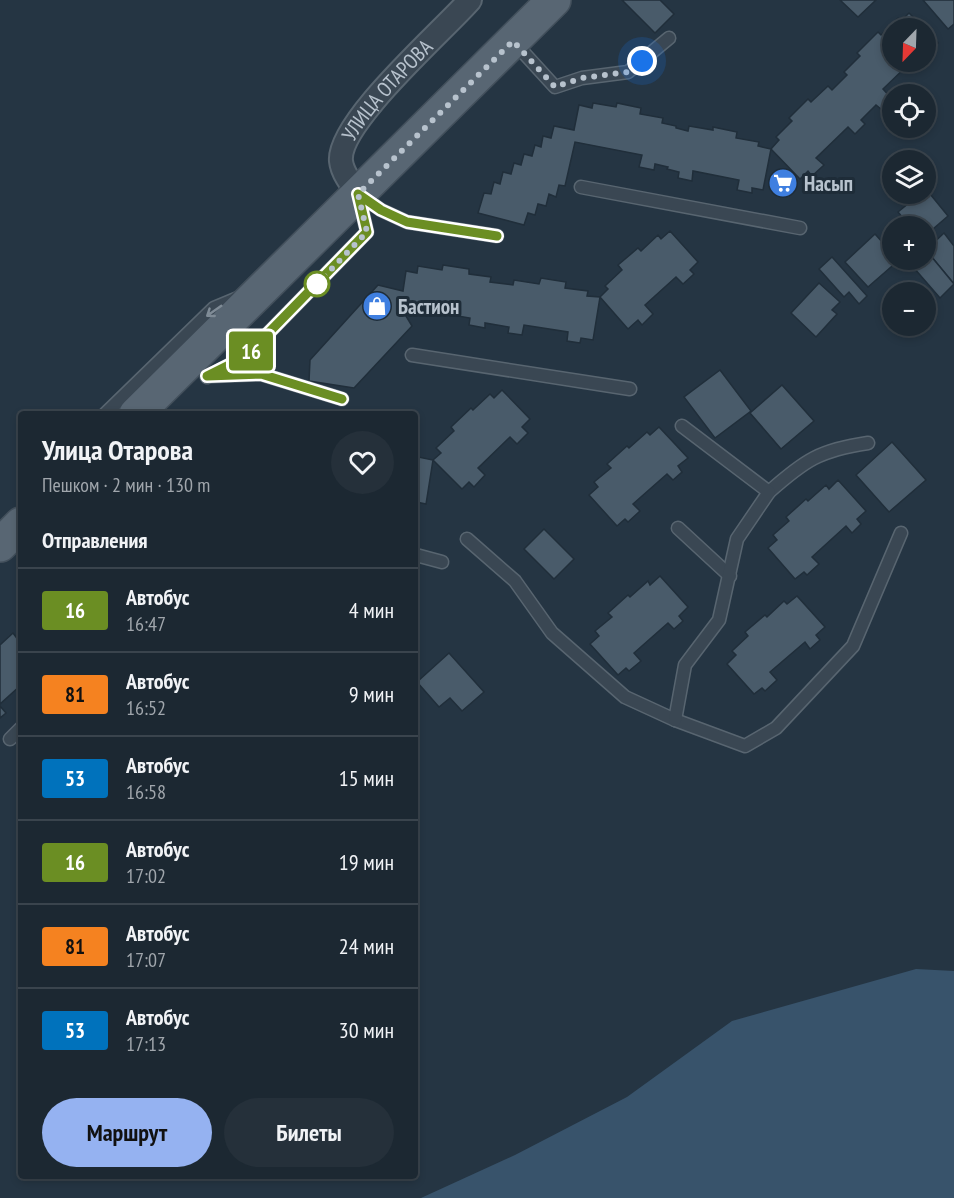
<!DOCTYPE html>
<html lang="ru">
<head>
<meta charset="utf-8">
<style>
  body { margin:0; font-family:"PT Sans Narrow",sans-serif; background:#25303a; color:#f1f3f6; height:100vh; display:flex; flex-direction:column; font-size:22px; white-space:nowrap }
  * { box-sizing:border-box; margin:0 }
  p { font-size:20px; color:#a0a6ac }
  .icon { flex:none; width:33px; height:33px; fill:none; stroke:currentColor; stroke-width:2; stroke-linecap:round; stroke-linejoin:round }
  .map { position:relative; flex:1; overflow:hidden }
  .drawer { position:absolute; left:18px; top:411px; width:400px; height:768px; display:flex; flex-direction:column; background:#1c2832; border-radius:6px; box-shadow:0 3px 9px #0003,0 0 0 2px #3a444d }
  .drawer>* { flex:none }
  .badge { padding:0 12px; border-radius:4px; font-size:21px; line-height:39px }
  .needle { width:39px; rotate:203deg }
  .fabs { position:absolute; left:882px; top:18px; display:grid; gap:12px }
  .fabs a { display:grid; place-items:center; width:54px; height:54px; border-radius:50%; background:#1c2832; box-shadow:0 3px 9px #0003,0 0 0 2px #3a444d; font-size:30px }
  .you { position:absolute; width:30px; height:30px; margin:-15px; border:4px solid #fff; border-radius:50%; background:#1a73e8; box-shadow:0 0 0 9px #1a73e833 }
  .map>.badge { position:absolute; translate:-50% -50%; box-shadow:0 0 0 3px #fff }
  h2 { padding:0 24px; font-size:22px; line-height:54px }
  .round { display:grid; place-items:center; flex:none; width:63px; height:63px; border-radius:32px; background:#25303a }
  .head { display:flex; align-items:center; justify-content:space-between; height:102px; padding:0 24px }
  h1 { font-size:28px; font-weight:700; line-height:45px }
  .button { display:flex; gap:12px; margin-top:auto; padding:12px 24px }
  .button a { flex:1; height:69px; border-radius:36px; background:#95b2f1; color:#111; font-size:24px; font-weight:700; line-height:69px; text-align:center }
  .button a+a { background:#25303a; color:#f1f3f6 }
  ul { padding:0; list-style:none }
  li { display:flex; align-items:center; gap:18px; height:84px; padding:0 24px; border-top:2px solid #3a444d }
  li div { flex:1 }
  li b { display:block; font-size:22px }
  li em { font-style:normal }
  li .badge { min-width:66px; font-weight:700; text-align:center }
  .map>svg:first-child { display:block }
  .water { fill:#38536b }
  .building { fill:#495b6a; stroke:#202e3a; stroke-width:1.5 }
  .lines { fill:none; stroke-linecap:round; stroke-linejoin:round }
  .lane-casing { stroke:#586570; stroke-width:15 }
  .street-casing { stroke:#586570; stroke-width:26 }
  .primary-casing { stroke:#43505c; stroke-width:36 }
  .lane { stroke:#3a4753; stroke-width:12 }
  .street { stroke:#3a4753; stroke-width:22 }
  .primary { stroke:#586673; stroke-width:33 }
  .oneway { stroke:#7f8b96 }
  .line-casing { stroke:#fff; stroke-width:14 }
  .line { stroke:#6b8e23; stroke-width:9 }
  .walk { stroke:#b7c2cd; stroke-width:6; stroke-dasharray:0 10.8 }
  .stop-dot { fill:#fff; stroke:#6b8e23; stroke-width:3 }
  .labels { text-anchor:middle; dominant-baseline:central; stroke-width:6; stroke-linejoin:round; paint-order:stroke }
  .street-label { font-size:21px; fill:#b7c2cd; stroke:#1e2c38 }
  .poi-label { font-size:21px; font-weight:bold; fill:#b7c2cd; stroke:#1e2c38; text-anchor:start }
</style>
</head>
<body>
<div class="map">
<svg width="954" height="1198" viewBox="0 0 954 1198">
  <rect width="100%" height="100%" fill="#253543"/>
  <path class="water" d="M 916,969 L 954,971 L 954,1198 L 421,1198 L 515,1155 L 627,1097 L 732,1021 Z"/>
  <g class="building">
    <path d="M 622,0 L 660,0 L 674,14 L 655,33 Z"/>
    <path d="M 840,0 L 876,0 L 858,17 Z"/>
    <path d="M 923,0 L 954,0 L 954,24 L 948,29 Z"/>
    <path d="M 909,13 L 924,28 L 892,28 L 892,62 L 911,62 L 883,89 L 892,99 L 881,109 L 876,105 L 861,120 L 865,124 L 855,134 L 848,127 L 816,158 L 824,165 L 812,176 L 808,171 L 800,179 L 771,149 L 779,140 L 776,137 L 792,121 L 789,118 L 808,99 L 811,102 L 828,86 L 832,90 L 847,75 L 844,72 L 860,56 L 857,53 L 878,32 L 881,35 L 898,18 L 901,21 Z"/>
    <path d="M 926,30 L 938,43 L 929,51 L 934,56 L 924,65 L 921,62 L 926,62 Z"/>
    <path d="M 593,103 L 616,107 L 617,103 L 641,108 L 640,114 L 663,118 L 662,123 L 676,126 L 676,128 L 688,131 L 689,126 L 713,130 L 713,127 L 737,132 L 736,138 L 759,142 L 758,146 L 771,149 L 763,190 L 752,188 L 752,193 L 737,190 L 739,180 L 693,171 L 692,181 L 678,178 L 679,172 L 667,169 L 668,167 L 655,164 L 654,170 L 639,167 L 642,155 L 575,142 L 565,186 L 559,185 L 556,197 L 549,194 L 546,206 L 538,204 L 535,215 L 528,213 L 524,225 L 478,213 L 484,193 L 491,194 L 494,182 L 500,184 L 503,172 L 511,174 L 514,163 L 521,165 L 524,154 L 532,156 L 535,145 L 541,147 L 543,136 L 551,138 L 554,126 L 574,130 L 579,105 L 592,108 Z"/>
    <path d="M 926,189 L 948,216 L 926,235 L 926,226 L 910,226 L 898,212 L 920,194 L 926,194 Z"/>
    <path d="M 670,231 L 698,262 L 690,270 L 694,274 L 683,284 L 676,277 L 645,305 L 653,314 L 642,325 L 638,320 L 628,329 L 600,297 L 608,289 L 605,286 L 622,270 L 618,265 L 638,248 L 641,251 L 658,235 L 661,239 Z"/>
    <path d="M 944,233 L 954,246 L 954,284 L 926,250 Z"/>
    <path d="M 875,234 L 883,243 L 888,238 L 892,243 L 892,260 L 899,260 L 868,287 L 845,262 Z"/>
    <path d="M 926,250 L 954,284 L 940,298 L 914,268 L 918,264 L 914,260 L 926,260 Z"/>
    <path d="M 832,257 L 867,296 L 859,304 L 849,292 L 844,297 L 819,269 Z"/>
    <path d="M 443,265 L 469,269 L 469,274 L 491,277 L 490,282 L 513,285 L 514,280 L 539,284 L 541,278 L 566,282 L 565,288 L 588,291 L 587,296 L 600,297 L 593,340 L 581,338 L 580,343 L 567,341 L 568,332 L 524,325 L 522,335 L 508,333 L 509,327 L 485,323 L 485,328 L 469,325 L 470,318 L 400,306 L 412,326 L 354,388 L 309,381 L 310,360 L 378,285 L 403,291 L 406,271 L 417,273 L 418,266 L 442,270 Z"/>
    <path d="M 819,283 L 840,302 L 832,310 L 837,314 L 816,337 L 791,313 Z"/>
    <path d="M 720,370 L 751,411 L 715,438 L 684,397 Z"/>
    <path d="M 782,385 L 814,421 L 781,449 L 750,413 Z"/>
    <path d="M 502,390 L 530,419 L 522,427 L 528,433 L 517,444 L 510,437 L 478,468 L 485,475 L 474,487 L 469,482 L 462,489 L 433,460 L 441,453 L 436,448 L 454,431 L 451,427 L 471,408 L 473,410 L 490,394 L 494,398 Z"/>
    <path d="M 659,427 L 688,458 L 678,466 L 682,472 L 673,480 L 667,474 L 633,504 L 640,511 L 628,522 L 625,519 L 617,526 L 589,495 L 598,487 L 594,482 L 611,468 L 607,464 L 627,446 L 629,448 L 647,432 L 650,435 Z"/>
    <path d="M 892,442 L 926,480 L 889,512 L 856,475 Z"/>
    <path d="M 416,451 L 419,451 L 418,457 L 433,460 L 426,504 L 416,502 Z"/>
    <path d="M 838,480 L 866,511 L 857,519 L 861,524 L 852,533 L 846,526 L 812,557 L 819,564 L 807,575 L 804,572 L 795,579 L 768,548 L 777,540 L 773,535 L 789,521 L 786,517 L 806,499 L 808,501 L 826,485 L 829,489 Z"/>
    <path d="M 544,529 L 574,559 L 554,579 L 524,549 Z"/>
    <path d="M 660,576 L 688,607 L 679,616 L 683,621 L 674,629 L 668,623 L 634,653 L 641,661 L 629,671 L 626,668 L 618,675 L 590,644 L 599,636 L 595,631 L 612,617 L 608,613 L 628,595 L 630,597 L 648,581 L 650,585 Z"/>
    <path d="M 797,596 L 825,627 L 816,635 L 820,640 L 810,649 L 805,642 L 770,672 L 777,680 L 765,691 L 762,688 L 754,694 L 727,664 L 736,655 L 732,651 L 748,636 L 745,632 L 765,615 L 767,617 L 784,601 L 787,604 Z"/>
    <path d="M 21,632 L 21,685 L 0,704 L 0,645 L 13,633 L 16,637 Z"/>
    <path d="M 449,653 L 484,692 L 462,711 L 450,698 L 439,707 L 417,682 Z"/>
    <path d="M 0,706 L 6,713 L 0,718 Z"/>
  </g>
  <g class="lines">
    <g class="lane-casing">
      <g id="lane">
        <path d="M 513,41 L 555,87 L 582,78 L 628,72 L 669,38"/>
        <path d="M 581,187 L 800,228"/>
        <path d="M 360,195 L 381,210 L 407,222 L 497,236"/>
        <path d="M 412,355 L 630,389"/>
        <path d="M 212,376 L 261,374 L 342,399"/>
        <path d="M 207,377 L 245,357 L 367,232 L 359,198"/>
        <path d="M 105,414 L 214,308 L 238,298"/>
        <path d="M 769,492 C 805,460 820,450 868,443"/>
        <path d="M 678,528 L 730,576"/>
        <path d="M 467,539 L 515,581 L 552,633 L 625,697 L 675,720 L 745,746 L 776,728 L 853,646 L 901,533"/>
        <path d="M 416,555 L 442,562"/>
        <path d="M 675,720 L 685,665 L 719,620 L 737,539 L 769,492 L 682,426"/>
        <path d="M 10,739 L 21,728"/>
      </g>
    </g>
    <g class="street-casing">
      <g id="street">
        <path id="s1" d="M 358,193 C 351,184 342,172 341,161 C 337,123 443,31 470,0"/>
      </g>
    </g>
    <g class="primary-casing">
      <g id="primary">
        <path d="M 136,414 L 554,0"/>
        <path d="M 0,545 L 21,524"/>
      </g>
    </g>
    <use href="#lane" class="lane"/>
    <use href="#street" class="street"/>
    <use href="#primary" class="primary"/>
  </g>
  <defs><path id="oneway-shaft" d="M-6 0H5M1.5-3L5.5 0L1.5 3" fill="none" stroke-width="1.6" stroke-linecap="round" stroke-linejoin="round" transform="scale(1.5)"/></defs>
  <use class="oneway" href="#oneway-shaft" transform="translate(214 311) rotate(145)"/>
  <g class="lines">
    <g class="line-casing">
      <path id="line" d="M 342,399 L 261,374 L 207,376 L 245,357 L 367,232 L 358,194 L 381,210 L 407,222 L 497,236"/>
    </g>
    <use href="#line" class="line"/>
    <path class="walk" d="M 317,284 L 367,232 L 358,194 L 513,41 L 555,87 L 582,78 L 628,72 L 642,61"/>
  </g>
  <defs>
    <g id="supermarket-disc" transform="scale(1.5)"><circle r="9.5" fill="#3f7fe0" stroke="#1e2c38"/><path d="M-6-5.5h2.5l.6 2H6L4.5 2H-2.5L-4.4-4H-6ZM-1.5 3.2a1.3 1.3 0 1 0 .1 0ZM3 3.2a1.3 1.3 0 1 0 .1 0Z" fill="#fff"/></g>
    <g id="shop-disc" transform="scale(1.5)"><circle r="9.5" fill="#3f7fe0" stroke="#1e2c38"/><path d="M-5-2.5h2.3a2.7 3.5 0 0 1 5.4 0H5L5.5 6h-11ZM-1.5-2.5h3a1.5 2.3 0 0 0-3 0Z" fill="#fff"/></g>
  </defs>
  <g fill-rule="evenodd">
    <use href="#supermarket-disc" x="783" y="183"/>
    <use href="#shop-disc" x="377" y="306"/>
  </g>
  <circle class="stop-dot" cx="317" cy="284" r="12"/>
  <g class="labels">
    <g class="street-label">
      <text stroke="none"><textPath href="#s1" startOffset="123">УЛИЦА ОТАРОВА</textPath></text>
    </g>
    <g class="poi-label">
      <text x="804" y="183">Насып</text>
      <text x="398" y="306">Бастион</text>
    </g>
  </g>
</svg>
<div class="fabs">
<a><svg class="needle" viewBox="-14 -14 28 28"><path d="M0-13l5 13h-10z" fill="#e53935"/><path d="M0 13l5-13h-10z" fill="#a0a6ac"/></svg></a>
<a><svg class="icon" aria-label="locate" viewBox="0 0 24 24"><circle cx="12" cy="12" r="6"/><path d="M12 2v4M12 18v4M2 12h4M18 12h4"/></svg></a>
<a><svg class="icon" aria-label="layers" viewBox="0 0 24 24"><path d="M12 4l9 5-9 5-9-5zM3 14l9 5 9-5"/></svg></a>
<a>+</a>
<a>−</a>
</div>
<div class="you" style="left:642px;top:61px"></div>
<b class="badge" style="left:251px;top:351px;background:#6b8e23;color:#fff">16</b>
<section class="drawer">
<div class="head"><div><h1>Улица Отарова</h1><p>Пешком · 2 мин · 130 m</p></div><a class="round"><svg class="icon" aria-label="heart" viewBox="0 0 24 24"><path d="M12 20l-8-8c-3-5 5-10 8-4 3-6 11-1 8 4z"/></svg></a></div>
<h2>Отправления</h2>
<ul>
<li><span class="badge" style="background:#6b8e23;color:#fff">16</span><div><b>Автобус</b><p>16:47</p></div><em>4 мин</em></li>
<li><span class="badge" style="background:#f58220;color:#111">81</span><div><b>Автобус</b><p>16:52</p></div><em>9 мин</em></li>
<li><span class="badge" style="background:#0072bc;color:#fff">53</span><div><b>Автобус</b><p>16:58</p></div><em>15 мин</em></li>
<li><span class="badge" style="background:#6b8e23;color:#fff">16</span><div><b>Автобус</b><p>17:02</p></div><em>19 мин</em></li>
<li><span class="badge" style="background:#f58220;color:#111">81</span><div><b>Автобус</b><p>17:07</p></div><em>24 мин</em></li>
<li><span class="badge" style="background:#0072bc;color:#fff">53</span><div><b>Автобус</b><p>17:13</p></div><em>30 мин</em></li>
</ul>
<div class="button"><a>Маршрут</a><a>Билеты</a></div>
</section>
</div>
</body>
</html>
